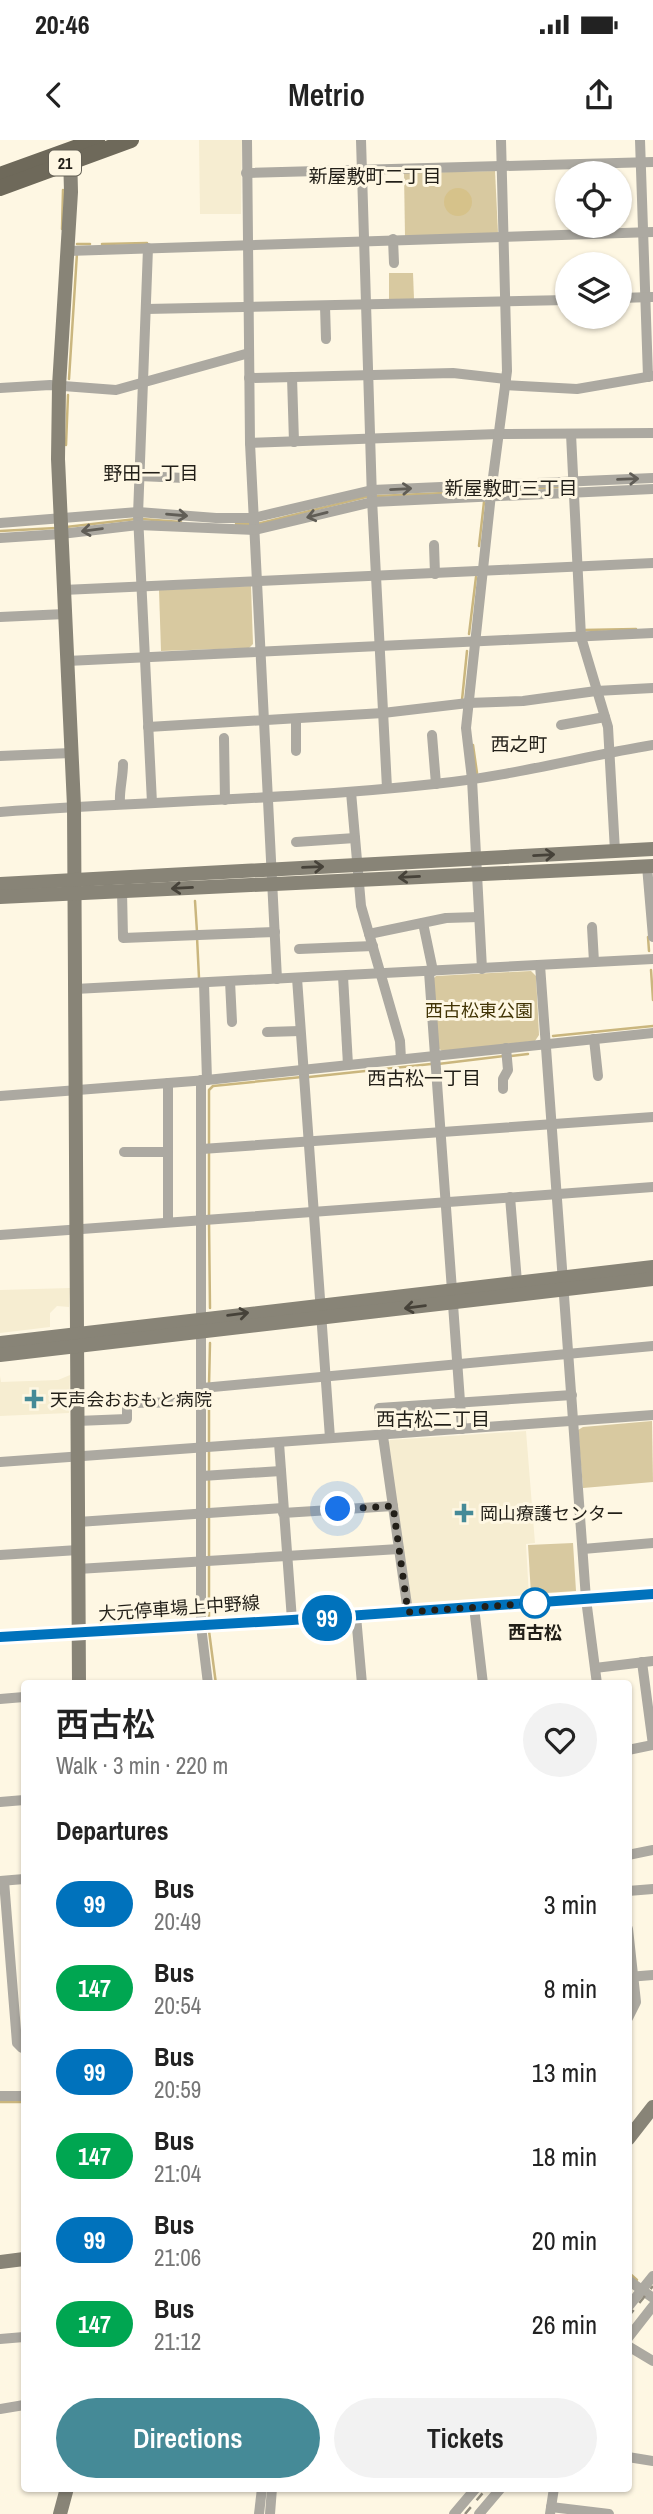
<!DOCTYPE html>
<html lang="en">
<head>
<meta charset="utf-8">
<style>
  body { margin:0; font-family:"Archivo Narrow","Noto Sans JP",sans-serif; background:#f2f2f2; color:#222; height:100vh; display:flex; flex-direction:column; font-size:26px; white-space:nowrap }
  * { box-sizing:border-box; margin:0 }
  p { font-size:23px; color:#767676 }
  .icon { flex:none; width:38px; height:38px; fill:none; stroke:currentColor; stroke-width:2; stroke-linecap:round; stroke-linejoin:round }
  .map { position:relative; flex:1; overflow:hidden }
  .drawer { position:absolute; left:21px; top:1540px; width:611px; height:812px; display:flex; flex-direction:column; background:#fff; border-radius:7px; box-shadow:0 2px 5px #0004 }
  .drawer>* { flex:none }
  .badge { padding:0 14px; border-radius:23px; font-size:24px; line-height:46px }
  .buttons { position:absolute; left:555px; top:21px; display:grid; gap:14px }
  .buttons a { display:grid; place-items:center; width:77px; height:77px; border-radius:50%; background:#fff; box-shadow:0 2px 5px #0004; font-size:35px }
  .you { position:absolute; width:35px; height:35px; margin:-18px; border:5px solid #fff; border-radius:50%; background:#1a73e8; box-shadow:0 0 0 10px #1a73e833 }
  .map>.badge { position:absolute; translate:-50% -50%; box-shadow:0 0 0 4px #fff }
  h2 { padding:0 35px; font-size:26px; line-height:63px }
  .round { display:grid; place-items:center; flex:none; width:74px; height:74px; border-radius:37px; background:#f2f2f2 }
  .overview { display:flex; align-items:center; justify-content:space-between; height:119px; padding:0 35px }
  h1 { font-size:33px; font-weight:600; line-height:52px }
  .primary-button { display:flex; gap:14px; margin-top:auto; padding:14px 35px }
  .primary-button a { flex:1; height:80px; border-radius:42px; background:#458a97; color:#fff; font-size:28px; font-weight:600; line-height:80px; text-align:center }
  .primary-button a+a { background:#f2f2f2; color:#222 }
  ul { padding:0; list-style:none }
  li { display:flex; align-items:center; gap:21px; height:84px; padding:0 35px }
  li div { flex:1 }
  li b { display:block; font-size:26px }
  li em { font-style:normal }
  li .badge { min-width:77px; font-weight:700; text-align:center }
  .status { display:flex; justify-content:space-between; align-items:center; height:49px; padding:0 35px; background:#fff; direction:ltr }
  .status svg { height:19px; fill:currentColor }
  header { display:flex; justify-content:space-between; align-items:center; height:91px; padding:0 35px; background:#fff; font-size:32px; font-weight:600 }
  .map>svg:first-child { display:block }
  .built { fill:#f6edd1 }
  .green { fill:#d8c9a0 }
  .forest { fill:#d6c28a }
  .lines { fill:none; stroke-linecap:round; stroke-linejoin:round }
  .stream { stroke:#cab67e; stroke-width:2.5 }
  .street { stroke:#aca9a1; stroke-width:10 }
  .secondary { stroke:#888477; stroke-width:14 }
  .primary { stroke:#6e695a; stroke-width:16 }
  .rail { stroke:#928d7f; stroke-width:2.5; stroke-dasharray:9 9; stroke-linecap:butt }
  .oneway { stroke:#605d56 }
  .oneway2 { stroke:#464239 }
  .line-casing { stroke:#fff; stroke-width:16 }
  .line { stroke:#0072bc; stroke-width:10 }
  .walk { stroke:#221f18; stroke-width:7; stroke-dasharray:0 12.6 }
  .poi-dot { fill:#458a97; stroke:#fef7e3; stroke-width:2.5 }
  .stop-dot { fill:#fff; stroke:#0072bc; stroke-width:3.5 }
  .labels { text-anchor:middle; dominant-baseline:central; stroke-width:6; stroke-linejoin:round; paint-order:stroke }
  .shield { fill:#fef7e3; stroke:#646055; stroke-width:2 }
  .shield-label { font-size:16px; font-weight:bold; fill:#221f18 }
  .park-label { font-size:18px; fill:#423405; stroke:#fef7e3 }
  .poi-label { font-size:18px; fill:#221f18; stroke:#fef7e3; text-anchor:start }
  .street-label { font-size:18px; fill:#221f18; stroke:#fef7e3 }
  .stop-label { font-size:18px; font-weight:bold; fill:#221f18; stroke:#fef7e3 }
  .neighbourhood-label { font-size:19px; fill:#221f18; stroke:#fef7e3 }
</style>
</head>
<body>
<div class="status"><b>20:46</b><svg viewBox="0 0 49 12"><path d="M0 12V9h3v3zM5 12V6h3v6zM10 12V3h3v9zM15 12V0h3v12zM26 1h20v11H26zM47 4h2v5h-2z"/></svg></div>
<header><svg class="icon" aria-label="back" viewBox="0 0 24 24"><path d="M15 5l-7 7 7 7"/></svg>Metrio<svg class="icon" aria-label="share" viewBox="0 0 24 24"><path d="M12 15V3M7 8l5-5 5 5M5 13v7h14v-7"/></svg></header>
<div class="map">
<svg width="653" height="2374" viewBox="0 0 653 2374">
  <rect width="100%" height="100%" fill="#fef7e3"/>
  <g class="built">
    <path d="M 199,0 L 242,0 L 241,74 L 200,74 Z"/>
    <path d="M 70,1148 L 69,1167 L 57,1166 L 50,1173 L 50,1187 L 0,1193 L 0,1150 Z"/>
    <path d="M 70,1235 L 69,1273 L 0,1276 L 0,1236 L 1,1242 L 58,1240 Z"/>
    <path d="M 526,1291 L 535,1403 L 526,1404 L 529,1457 L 411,1464 L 388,1303 L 390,1300 Z"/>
  </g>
  <g class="green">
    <path d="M 495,31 L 498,93 L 405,96 L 404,33 Z"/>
    <path d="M 389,133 L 413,133 L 414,159 L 389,160 Z"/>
    <path d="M 251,446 L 253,504 L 249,508 L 161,511 L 159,450 Z"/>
    <path d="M 531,831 L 536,836 L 539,895 L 535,901 L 442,911 L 437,907 L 433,839 L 436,836 Z"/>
    <path d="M 652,1281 L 653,1342 L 583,1348 L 578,1290 L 583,1287 Z"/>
    <path d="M 573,1403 L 576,1451 L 531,1454 L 528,1405 Z"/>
  </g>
  <circle class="forest" cx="458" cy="62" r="14"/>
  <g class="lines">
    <g class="stream">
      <path d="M 62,89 L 63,50"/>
      <path d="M 77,104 L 90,104"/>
      <path d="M 102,104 L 147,103"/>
      <path d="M 69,239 L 77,113"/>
      <path d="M 66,305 L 68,255"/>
      <path d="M 496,350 L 562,347"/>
      <path d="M 377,356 L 489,351"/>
      <path d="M 142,379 L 181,382"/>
      <path d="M 236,384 L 251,384"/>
      <path d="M 257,384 L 370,356"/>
      <path d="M 66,387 L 136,379"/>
      <path d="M 0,391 L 56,388"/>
      <path d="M 479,406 L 484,362"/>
      <path d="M 583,490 L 636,489"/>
      <path d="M 469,494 L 476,437"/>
      <path d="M 462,560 L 467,511"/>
      <path d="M 473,605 L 477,633"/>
      <path d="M 195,761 L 197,792"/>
      <path d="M 197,797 L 199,838"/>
      <path d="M 648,797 L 649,811"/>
      <path d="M 651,830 L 653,860"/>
      <path d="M 553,896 L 653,886"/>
      <path d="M 511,916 L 528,914"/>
      <path d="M 438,924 L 504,916"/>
      <path d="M 309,937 L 431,924"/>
      <path d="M 209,1005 L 209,950 L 213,946 L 302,937"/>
      <path d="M 209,1075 L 209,1012"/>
      <path d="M 209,1082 L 210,1168"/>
      <path d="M 209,1245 L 210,1203"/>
      <path d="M 209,1251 L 209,1304"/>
      <path d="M 209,1311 L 209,1332"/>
      <path d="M 209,1339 L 209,1371"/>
      <path d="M 209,1377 L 209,1416"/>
      <path d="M 209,1479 L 209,1423"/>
      <path d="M 209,1491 L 216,1544"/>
      <path d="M 0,1962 L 24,1962"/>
      <path d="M 628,2132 L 637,2140"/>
    </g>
    <g class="street">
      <path d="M 247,0 L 250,303 L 277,839"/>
      <path d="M 361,0 L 372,359 L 387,648"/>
      <path d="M 640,0 L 648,237"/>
      <path d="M 246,33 L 653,22"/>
      <path d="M 393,99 L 394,123"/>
      <path d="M 148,108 L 138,375 L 152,663"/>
      <path d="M 68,111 L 653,92"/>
      <path d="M 620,158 L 652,157"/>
      <path d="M 325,166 L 326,199"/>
      <path d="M 146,169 L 567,160"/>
      <path d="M 292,237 L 294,302"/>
      <path d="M 249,238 L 453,233 L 506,239"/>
      <path d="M 505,245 L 577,249 L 653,236"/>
      <path d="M 0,248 L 50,245 L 116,250 L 249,213"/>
      <path d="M 571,294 L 581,497 L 608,587 L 615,711"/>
      <path d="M 250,303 L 498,294 L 653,293"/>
      <path d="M 139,336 L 185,338"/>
      <path d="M 0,383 L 138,372 L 216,378 L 253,378 L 372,350 L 653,338"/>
      <path d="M 0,398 L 61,394 L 138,385 L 255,390 L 372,362 L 653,349"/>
      <path d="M 434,405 L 435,434"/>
      <path d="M 63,450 L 653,423"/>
      <path d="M 0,477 L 65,474"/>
      <path d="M 67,521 L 653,493"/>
      <path d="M 561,585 L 605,577"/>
      <path d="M 148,587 L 383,573 L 468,563 L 523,561 L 596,551 L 653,548"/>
      <path d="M 432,595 L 436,644"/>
      <path d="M 224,598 L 225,660"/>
      <path d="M 296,611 L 296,579"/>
      <path d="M 0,616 L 71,613"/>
      <path d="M 351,652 L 361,766 L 400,901 L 401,919"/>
      <path d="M 120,664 C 119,650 123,638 123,624"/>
      <path d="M 0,672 C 145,661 290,660 434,644 C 507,637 580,617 653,605"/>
      <path d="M 296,702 L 355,698"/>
      <path d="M 647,726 L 653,797"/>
      <path d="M 122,751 L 123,798 L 275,792"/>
      <path d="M 423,783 L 433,831"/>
      <path d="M 592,787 L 594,822"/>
      <path d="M 369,794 L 446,778 L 479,777"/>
      <path d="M 299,809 L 373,806"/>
      <path d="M 540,825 L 586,1459 L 597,1544"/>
      <path d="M 482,829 L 472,639 L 466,588 L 492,345 L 507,231 L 501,0"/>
      <path d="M 429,832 L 462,1289"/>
      <path d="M 343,836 L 348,925"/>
      <path d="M 297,838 L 330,1298"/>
      <path d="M 230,841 L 232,882"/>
      <path d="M 204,843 L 207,940"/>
      <path d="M 75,849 L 653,819"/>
      <path d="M 267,892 L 300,891"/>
      <path d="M 594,899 L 598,936"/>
      <path d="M 201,940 L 201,1486 L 208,1544"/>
      <path d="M 168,943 L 168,1082"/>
      <path d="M 503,949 L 503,939 L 508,930 L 506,908"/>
      <path d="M 0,956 L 207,940 L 653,893"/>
      <path d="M 202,1009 L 653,977"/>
      <path d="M 124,1012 L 168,1012"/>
      <path d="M 510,1057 L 517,1142"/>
      <path d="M 0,1095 L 653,1047"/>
      <path d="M 202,1248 L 653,1206"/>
      <path d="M 77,1281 L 127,1279 L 127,1263 L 202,1262"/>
      <path d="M 279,1303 L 292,1480"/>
      <path d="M 0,1322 L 653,1275"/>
      <path d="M 202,1336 L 281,1331"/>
      <path d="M 283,1373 L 393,1366"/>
      <path d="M 78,1382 L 283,1368"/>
      <path d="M 583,1409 L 653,1403"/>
      <path d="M 0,1415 L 78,1410"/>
      <path d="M 78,1429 L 399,1409"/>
      <path d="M 474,1467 L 483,1544"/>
      <path d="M 408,1472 L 379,1268 L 572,1255"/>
      <path d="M 356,1476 L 362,1544"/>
      <path d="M 642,1522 L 653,1605"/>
      <path d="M 595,1528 L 653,1521"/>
      <path d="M 0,1559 L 24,1557"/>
      <path d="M 628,1610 L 653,1605"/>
      <path d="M 0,1662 L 24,1660"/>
      <path d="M 628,1715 L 653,1710"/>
      <path d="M 0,1741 L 24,1739"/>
      <path d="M 4,1741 L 17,1903 L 22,1908 L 24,1908"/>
      <path d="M 628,1751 L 653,1749"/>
      <path d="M 628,1789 L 636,1862 L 628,1878"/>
      <path d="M 628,1837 L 653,1835"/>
      <path d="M 0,1956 L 24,1956"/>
      <path d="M 628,2140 L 653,2158"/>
      <path d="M 628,2167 L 653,2136"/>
      <path d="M 628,2198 L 653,2166"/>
      <path d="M 0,2199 L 24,2197"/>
      <path d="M 628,2206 L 653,2221"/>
      <path d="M 0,2269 L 24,2265"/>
      <path d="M 628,2317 L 653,2321"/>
      <path d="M 551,2367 L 609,2374"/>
      <path d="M 259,2374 L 262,2348"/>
      <path d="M 270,2374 L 272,2348"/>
      <path d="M 454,2374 L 476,2348"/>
      <path d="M 479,2374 L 501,2348"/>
      <path d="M 550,2374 L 554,2348"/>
    </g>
    <g class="secondary">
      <path d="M 70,13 L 71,52 L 59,246 L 58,319 L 74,666 L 79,1544"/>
      <path d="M 0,744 L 653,709"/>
      <path d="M 0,757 L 653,726"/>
      <path d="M 0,1203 L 653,1127"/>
      <path d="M 0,1215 L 653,1139"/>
      <path d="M 0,1497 L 292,1480 L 653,1454"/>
      <path d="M 628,1999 L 653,1967"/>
      <path d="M 0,2122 L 24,2119"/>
      <path d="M 60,2374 L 67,2348"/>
    </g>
    <g class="primary">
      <path d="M 0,35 L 97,0"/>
      <path d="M 0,48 L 131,0"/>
    </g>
    <g class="rail">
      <path d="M 628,2177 L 653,2146"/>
      <path d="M 465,2374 L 487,2348"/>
    </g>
  </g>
  <defs><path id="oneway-shaft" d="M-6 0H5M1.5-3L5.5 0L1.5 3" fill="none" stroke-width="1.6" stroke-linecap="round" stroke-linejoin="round" transform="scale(1.75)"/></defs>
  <g class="oneway">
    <use href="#oneway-shaft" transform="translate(628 339) rotate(-2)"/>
    <use href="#oneway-shaft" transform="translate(401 349) rotate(-3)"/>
    <use href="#oneway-shaft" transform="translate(177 375) rotate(5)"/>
    <use href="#oneway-shaft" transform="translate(317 375) rotate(166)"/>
    <use href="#oneway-shaft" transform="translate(92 390) rotate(173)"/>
  </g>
  <g class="oneway2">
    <use href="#oneway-shaft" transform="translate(544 715) rotate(-3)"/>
    <use href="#oneway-shaft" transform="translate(313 727) rotate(-2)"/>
    <use href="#oneway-shaft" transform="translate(409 737) rotate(177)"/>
    <use href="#oneway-shaft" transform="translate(182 748) rotate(177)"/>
    <use href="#oneway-shaft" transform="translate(415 1167) rotate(173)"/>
    <use href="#oneway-shaft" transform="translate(238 1174) rotate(-7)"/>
  </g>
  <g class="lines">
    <g class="line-casing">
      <path id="line" d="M 0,1497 L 292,1480 L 653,1454"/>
    </g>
    <use href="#line" class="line"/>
    <path class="walk" d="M 338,1369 L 393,1366 L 408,1472 L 535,1463"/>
  </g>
  <g class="poi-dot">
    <path d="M30.5 1248.5h7v7h7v7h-7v7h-7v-7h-7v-7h7z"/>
    <path d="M460.5 1362.5h7v7h7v7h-7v7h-7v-7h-7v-7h7z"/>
  </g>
  <circle class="stop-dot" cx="535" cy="1463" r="14"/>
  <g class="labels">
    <rect class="shield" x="49" y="10.5" width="32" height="25" rx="5"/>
    <g class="shield-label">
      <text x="65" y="23">21</text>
    </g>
    <g class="park-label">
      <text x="479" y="870">西古松東公園</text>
    </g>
    <g class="poi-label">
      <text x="50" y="1259">天声会おおもと病院</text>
      <text x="480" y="1373">岡山療護センター</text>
    </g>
    <g class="street-label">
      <text transform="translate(179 1468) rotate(-4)">大元停車場上中野線</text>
    </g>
    <g class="stop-label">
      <text x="535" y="1492">西古松</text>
    </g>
    <g class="neighbourhood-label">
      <text x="375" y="36">新屋敷町二丁目</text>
      <text x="151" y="333">野田一丁目</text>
      <text x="511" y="348">新屋敷町三丁目</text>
      <text x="519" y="604">西之町</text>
      <text x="424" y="938">西古松一丁目</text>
      <text x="433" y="1279">西古松二丁目</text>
    </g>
  </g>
</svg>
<div class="buttons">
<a><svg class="icon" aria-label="locate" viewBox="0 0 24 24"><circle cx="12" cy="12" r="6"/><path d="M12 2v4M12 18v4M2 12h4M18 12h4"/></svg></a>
<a><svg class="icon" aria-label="layers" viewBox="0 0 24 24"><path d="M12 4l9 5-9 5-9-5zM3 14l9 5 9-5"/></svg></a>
</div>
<div class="you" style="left:338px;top:1369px"></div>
<b class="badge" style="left:327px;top:1478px;background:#0072bc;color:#fff">99</b>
<section class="drawer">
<div class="overview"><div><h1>西古松</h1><p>Walk · 3 min · 220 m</p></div><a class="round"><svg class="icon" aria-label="heart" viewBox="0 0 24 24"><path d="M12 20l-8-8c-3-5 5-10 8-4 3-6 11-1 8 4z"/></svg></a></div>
<h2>Departures</h2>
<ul>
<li><span class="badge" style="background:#0072bc;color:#fff">99</span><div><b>Bus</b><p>20:49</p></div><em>3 min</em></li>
<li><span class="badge" style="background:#00a651;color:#fff">147</span><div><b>Bus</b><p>20:54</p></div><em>8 min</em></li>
<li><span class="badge" style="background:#0072bc;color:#fff">99</span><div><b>Bus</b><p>20:59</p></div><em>13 min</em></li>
<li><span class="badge" style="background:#00a651;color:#fff">147</span><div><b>Bus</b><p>21:04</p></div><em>18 min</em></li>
<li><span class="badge" style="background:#0072bc;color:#fff">99</span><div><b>Bus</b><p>21:06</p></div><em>20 min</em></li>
<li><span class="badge" style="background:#00a651;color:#fff">147</span><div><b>Bus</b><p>21:12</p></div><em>26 min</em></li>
</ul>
<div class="primary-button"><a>Directions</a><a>Tickets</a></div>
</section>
</div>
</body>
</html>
